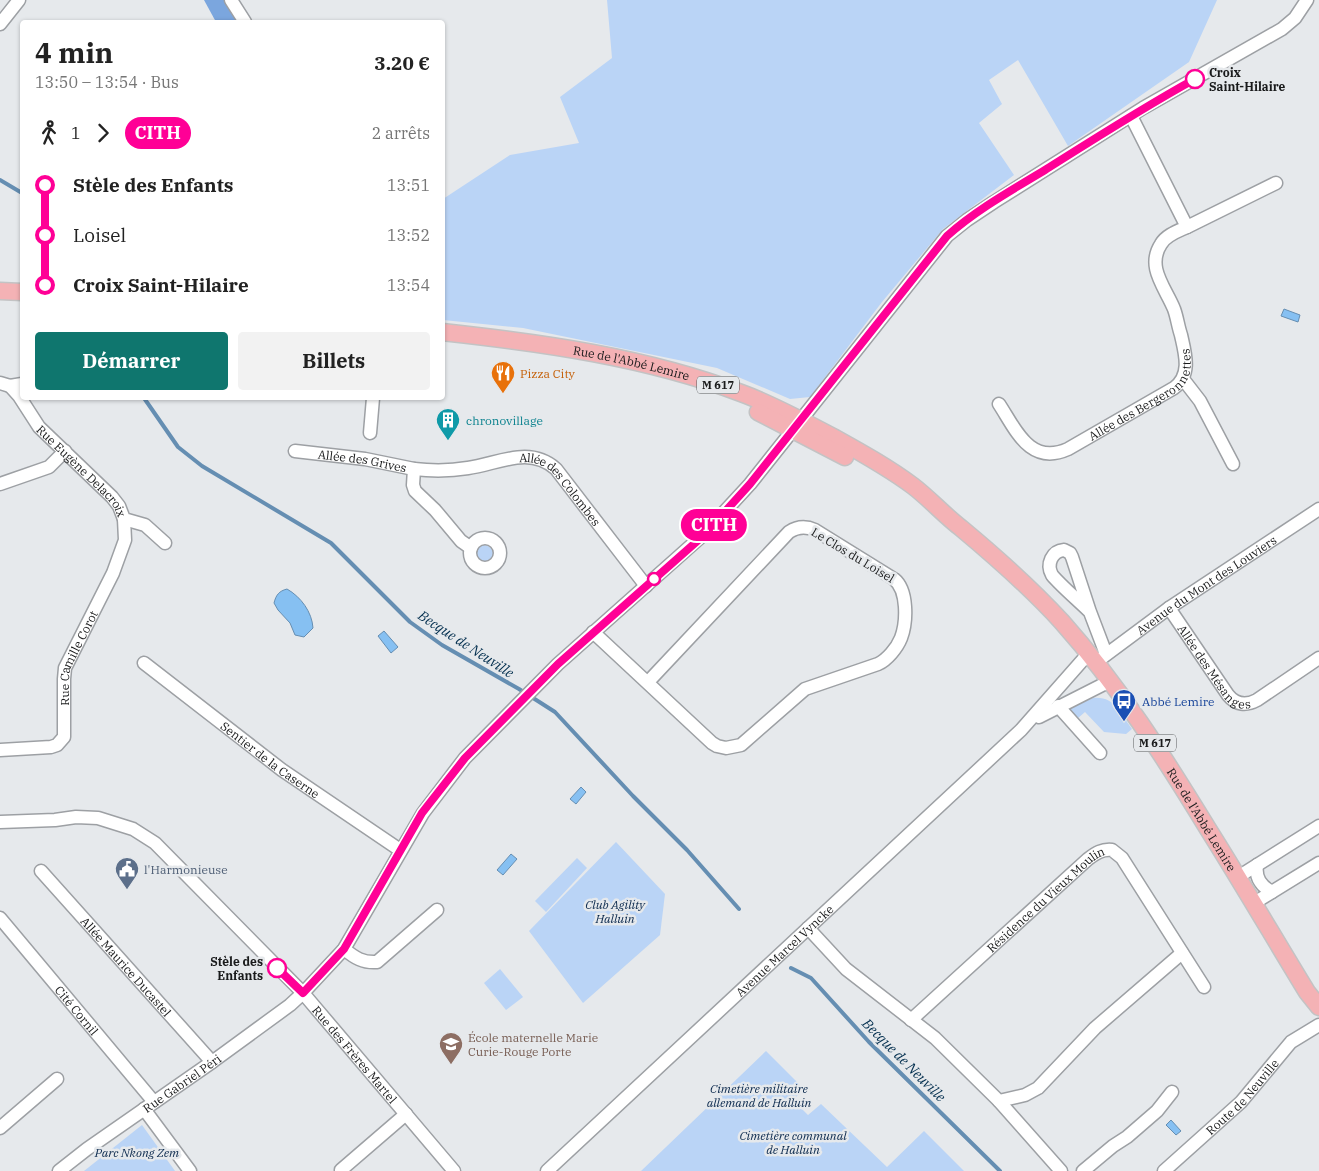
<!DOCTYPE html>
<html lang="fr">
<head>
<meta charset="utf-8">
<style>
  body { margin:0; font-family:"IBM Plex Serif",serif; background:#f2f2f2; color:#222; height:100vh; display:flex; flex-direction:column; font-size:19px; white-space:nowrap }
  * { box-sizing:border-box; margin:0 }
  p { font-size:16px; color:#767676 }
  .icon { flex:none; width:28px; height:28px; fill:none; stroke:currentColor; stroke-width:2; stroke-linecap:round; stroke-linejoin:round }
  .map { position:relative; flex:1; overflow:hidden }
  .panel { position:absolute; left:20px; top:20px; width:425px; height:380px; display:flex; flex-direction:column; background:#fff; border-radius:5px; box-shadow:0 1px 4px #0004 }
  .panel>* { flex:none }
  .badge { padding:0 10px; border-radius:16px; font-size:18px; line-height:32px }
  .map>.badge { position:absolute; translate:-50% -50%; box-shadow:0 0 0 2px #fff }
  .legs { display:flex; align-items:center; gap:8px; height:55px; padding:0 15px; font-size:16px }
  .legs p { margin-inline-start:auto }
  .head { display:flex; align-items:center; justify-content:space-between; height:85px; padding:0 15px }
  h1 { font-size:28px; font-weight:800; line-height:38px }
  .cta { display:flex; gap:10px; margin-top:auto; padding:10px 15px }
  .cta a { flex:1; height:58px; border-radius:5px; background:#0f766e; color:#fff; font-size:20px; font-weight:800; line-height:58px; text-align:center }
  .cta a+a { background:#f2f2f2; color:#222 }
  ul { padding:0 15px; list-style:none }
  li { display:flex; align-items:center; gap:18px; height:50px; font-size:19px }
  li i { display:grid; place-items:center; width:8px; height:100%; margin:0 6px; background:currentColor }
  li i::after { content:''; width:12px; height:12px; margin:-6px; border:4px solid; border-radius:50%; background:#fff }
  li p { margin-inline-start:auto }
  li:first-child i { background:linear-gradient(#0000 50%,currentColor 0) }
  li:last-child i { background:linear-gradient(currentColor 50%,#0000 0) }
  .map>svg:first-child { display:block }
  .green { fill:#bad4f6 }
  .forest { fill:#7ba6de }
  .water { fill:#86c0f2; stroke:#658eb2 }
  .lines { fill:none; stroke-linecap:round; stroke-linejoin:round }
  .stream { stroke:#658eb2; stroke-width:4 }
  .minor-casing { stroke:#9da0a4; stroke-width:15 }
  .major-casing { stroke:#c3c3c4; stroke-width:19 }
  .minor { stroke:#fff; stroke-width:12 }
  .major { stroke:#f4b2b5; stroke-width:16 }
  .line-1-casing { stroke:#fff; stroke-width:11 }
  .line-1 { stroke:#ff0096; stroke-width:8 }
  .stop-1-dot { fill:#fff; stroke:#ff0096; stroke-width:2.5 }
  .labels { text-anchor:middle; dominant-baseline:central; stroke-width:5; stroke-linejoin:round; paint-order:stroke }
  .shield { fill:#e6e9ec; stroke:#56585a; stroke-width:1 }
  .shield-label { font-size:11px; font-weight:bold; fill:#191a1b }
  .stop-label { font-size:12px; font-weight:bold; fill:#191a1b; stroke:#e6e9ec; text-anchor:start }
  .street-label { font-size:12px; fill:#191a1b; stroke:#e6e9ec }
  .food-label { font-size:12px; fill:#c56008; stroke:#e6e9ec; text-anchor:start }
  .culture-label { font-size:12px; fill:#0d838f; stroke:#e6e9ec; text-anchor:start }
  .transit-label { font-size:12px; fill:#164399; stroke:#e6e9ec; text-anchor:start }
  .service-label { font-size:12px; fill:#4e5e75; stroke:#e6e9ec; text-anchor:start }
  .park-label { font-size:12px; font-style:italic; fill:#0b294d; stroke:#e6e9ec }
  .education-label { font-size:12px; fill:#785e54; stroke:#e6e9ec; text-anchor:start }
  .water-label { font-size:14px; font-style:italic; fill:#002d4d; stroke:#e6e9ec }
</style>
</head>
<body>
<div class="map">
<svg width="1319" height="1171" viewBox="0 0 1319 1171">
  <rect width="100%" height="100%" fill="#e6e9ec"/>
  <g class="green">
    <path d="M 607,0 L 1217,0 L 1189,62 L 1068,146 L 1018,60 L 989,80 L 1002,104 L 979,123 L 1014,175 L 943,229 L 882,302 L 810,397 L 790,399 L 717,368 L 523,328 L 443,320 L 443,199 L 510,155 L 579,143 L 560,97 L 612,58 Z"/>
    <circle cx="484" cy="554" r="9"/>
    <path d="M 1093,698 C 1115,696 1120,713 1132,729 L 1126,734 L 1104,732 L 1085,712 L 1078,718 L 1069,709 Z"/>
    <path d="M 616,842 L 665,894 L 660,935 L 583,1003 L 529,931 Z"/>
    <path d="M 577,858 L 587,868 L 546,912 L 535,901 Z"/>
    <path d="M 500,969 L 523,997 L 506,1010 L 484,983 Z"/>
    <path d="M 766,1051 L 804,1089 L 793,1100 L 808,1115 L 821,1104 L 887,1167 L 924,1131 L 964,1171 L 641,1171 Z"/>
    <path d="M 142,1125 L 175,1171 L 84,1171 Z"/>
  </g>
  <path class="forest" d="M 204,0 L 227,0 L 241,22 L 216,22 Z"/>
  <g class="water">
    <path d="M 1284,309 L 1300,315 L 1298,322 L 1281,316 Z"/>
    <path d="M 287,589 C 301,597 312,612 313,628 L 304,637 L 295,635 L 290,623 L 278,610 L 274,603 C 276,595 279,591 287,589 Z"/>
    <path d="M 384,631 L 398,647 L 391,653 L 378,636 Z"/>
    <path d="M 581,787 L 586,792 L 576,804 L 570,799 Z"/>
    <path d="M 511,854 L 517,859 L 503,875 L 497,870 Z"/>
    <path d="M 1171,1120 L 1181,1131 L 1176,1135 L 1166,1125 Z"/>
  </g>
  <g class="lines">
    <g class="stream">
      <path d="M 0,180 L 22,193"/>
      <path d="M 144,398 L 178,447 L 202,466 L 331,543 L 410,622 L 442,645 L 519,689 L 555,712 L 633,796 L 687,850 L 739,909"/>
      <path d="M 791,968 L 811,978 L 869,1042 L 1000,1171"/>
    </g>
    <g class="minor-casing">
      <g id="minor">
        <path d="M 231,0 L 245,22"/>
        <path d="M 0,24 L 19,0"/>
        <path d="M 1187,227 L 1276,183"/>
        <path d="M 1183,379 L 1200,401 L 1233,464"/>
        <path d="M 0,383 L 10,386 L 22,384"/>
        <path id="s1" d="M 10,386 L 19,396 L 39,427 L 112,497 L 119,506 L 124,519 L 145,525 L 165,543"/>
        <path id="s2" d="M 999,404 C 1016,430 1030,466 1068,449 L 1174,388 C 1192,375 1185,353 1181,335 C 1178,326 1177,317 1174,309 C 1165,287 1146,267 1161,244 C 1166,235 1178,231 1187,227 L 1131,116"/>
        <path d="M 370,433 L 373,398"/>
        <path id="s3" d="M 295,451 L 365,459 L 414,469 L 413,485 L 415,491 L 435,510 L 461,541 L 471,548"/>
        <path id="s4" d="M 414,469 C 432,471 450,471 468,468 C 498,464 529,445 556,469 L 646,586"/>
        <path d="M 0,484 L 49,467 L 65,451"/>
        <circle cx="485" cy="553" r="15"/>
        <path id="s5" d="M 1169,608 L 1228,695 C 1236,705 1246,706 1257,700 L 1319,658"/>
        <path d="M 1090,612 C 1080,602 1060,585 1052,575 C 1046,564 1052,551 1064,550 L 1070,553 L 1072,557 L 1090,612 L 1106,654"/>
        <path d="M 593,632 L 712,743 L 717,746 L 726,748 L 741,745 L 805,689 L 878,664 C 887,660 897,648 901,638 C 907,622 908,590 894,579 L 815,530 C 806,526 798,526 789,532 L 648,682"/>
        <path id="s6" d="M 144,663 L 282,770 L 400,850"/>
        <path id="s7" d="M 1095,663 L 1169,608 L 1319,509"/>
        <path d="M 1058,706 L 1100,753"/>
        <path d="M 1039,717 L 1110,681"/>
        <path id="s8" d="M 0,750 L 51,747 L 57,745 L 64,737 L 64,679 L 65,668 L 113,573 L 125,540 L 124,519"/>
        <path id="s9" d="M 0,822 L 55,820 L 76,817 L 98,818 L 133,829 L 155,843 L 303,993 L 454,1171"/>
        <path d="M 1257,865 C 1255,878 1261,886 1272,892"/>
        <path id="s10" d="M 41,871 L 212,1062"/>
        <path d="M 1238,877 L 1319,826"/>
        <path d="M 1254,903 L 1319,863"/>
        <path id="s11" d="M 0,918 L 154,1102"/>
        <path d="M 808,928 L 846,969 L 935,1038 L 999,1101 L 1025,1095 L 1038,1088 L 1095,1028 L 1182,953"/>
        <path d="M 344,949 C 355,958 363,963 377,962 L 437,910"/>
        <path id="s12" d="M 911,1020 L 1088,859 C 1096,853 1102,849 1112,850 L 1122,858 L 1204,987"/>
        <path d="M 999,1101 L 1061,1171"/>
        <path d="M 144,1109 L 190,1171"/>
        <path d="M 0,1128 L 57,1079"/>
        <path d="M 341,1170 L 406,1114"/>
        <path id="s13" d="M 59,1171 L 87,1149 L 212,1062 L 290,1005 L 303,993 L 344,949 L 423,813 L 465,758 L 558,664 L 703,535 L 750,484 L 947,236 L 967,220 L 994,202 L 1143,108 L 1282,29 L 1295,18 L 1307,0"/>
        <path id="s14" d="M 547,1171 L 1021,730 L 1088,654"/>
        <path d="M 1083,1171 L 1113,1146 L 1127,1137 L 1157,1111 L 1172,1092"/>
        <path id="s15" d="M 1164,1171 L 1241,1102 L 1291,1042 L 1319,1025"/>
      </g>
    </g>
    <g class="major-casing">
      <g id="major">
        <path d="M 0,291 L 22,292"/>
        <path id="s16" d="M 442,332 C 543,343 645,357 741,393 C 774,405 804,422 835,438 C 862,453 889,468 913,486 C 930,499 944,515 961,528 C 997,558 1031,588 1062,622 C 1119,686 1164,757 1208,829 C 1242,883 1274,938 1307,992 L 1319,1007"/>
        <path d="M 758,412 L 845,457"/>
      </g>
    </g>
    <use href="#minor" class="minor"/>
    <use href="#major" class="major"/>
  </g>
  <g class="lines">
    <g class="line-1-casing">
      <path id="line-1" d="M 277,968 L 303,993 L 344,949 L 422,813 L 465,758 L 558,664 L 703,536 L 750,484 L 947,236 C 976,210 1012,190 1045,170 C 1094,139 1144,107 1195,79"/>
    </g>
    <use href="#line-1" class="line-1"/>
  </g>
  <defs>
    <g id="restaurant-pin" transform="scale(1.25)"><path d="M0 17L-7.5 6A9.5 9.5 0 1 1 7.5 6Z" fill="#e8710a" stroke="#e6e9ec"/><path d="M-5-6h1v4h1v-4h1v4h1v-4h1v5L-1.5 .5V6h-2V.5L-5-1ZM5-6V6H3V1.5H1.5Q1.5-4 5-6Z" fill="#fff"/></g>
    <g id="building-pin" transform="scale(1.25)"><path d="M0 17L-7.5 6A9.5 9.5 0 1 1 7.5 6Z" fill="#0f9aa8" stroke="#e6e9ec"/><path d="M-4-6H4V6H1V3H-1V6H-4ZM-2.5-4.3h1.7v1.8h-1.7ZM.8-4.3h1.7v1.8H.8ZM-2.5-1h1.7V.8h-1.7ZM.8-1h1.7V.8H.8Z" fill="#fff"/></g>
    <g id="bus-pin" transform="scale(1.25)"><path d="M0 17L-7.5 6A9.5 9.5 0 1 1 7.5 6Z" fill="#1a4fb4" stroke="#e6e9ec"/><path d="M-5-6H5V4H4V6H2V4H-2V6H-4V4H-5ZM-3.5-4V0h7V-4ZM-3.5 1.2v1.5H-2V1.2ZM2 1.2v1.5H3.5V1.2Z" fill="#fff"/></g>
    <g id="civic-pin" transform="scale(1.25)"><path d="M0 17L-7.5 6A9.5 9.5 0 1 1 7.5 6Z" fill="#5c6f8a" stroke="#e6e9ec"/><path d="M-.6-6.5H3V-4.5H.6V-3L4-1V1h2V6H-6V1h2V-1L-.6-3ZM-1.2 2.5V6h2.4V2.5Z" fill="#fff"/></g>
    <g id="school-pin" transform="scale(1.25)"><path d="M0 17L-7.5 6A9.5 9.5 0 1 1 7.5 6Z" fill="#8d6e63" stroke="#e6e9ec"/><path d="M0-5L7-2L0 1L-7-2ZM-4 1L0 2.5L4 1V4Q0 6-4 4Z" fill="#fff"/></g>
  </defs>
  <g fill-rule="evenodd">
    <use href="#restaurant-pin" x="503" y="373"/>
    <use href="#building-pin" x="448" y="420"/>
    <use href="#bus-pin" x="1124" y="701"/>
    <use href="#civic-pin" x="127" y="869"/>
    <use href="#school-pin" x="451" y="1044"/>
  </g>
  <g class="stop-1-dot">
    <circle cx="1195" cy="79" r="9"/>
    <circle cx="654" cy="579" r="6"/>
    <circle cx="277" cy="968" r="9"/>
  </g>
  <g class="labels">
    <g class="shield">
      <rect x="697" y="376.5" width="42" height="17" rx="4"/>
      <rect x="1134" y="734.5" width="42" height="17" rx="4"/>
    </g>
    <g class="shield-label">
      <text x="718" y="385">M 617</text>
      <text x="1155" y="743">M 617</text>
    </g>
    <g class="stop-label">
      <text x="1209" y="72">Croix<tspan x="1209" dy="14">Saint-Hilaire</tspan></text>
      <text x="263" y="961" text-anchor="end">Stèle des<tspan x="263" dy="14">Enfants</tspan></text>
    </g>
    <g class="street-label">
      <text stroke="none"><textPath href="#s16" startOffset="192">Rue de l'Abbé Lemire</textPath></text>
      <text stroke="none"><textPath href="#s2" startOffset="188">Allée des Bergeronnettes</textPath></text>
      <text stroke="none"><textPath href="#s3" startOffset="68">Allée des Grives</textPath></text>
      <text stroke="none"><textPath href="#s1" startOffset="112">Rue Eugène Delacroix</textPath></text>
      <text stroke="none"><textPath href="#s4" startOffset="161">Allée des Colombes</textPath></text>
      <text transform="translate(853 555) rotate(31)">Le Clos du Loisel</text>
      <text stroke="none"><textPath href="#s7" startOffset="136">Avenue du Mont des Louviers</textPath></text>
      <text stroke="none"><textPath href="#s8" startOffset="150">Rue Camille Corot</textPath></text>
      <text stroke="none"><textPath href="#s5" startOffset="76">Allée des Mésanges</textPath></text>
      <text stroke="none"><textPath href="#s6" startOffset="159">Sentier de la Caserne</textPath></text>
      <text stroke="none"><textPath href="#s16" startOffset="946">Rue de l'Abbé Lemire</textPath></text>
      <text stroke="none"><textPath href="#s12" startOffset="181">Résidence du Vieux Moulin</textPath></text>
      <text stroke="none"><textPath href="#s14" startOffset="324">Avenue Marcel Vyncke</textPath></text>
      <text stroke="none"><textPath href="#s10" startOffset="128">Allée Maurice Ducastel</textPath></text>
      <text stroke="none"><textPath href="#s11" startOffset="120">Cité Cornil</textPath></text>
      <text stroke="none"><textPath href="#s9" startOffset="452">Rue des Frères Martel</textPath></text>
      <text stroke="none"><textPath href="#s13" startOffset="151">Rue Gabriel Péri</textPath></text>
      <text stroke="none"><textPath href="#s15" startOffset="108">Route de Neuville</textPath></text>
    </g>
    <g class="food-label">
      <text x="520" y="373">Pizza City</text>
    </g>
    <g class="culture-label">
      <text x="466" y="420">chronovillage</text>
    </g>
    <g class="transit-label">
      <text x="1142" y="701">Abbé Lemire</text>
    </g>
    <g class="service-label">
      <text x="144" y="869">l'Harmonieuse</text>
    </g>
    <g class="park-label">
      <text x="615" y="904">Club Agility<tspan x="615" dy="14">Halluin</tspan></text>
      <text x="759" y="1088">Cimetière militaire<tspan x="759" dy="14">allemand de Halluin</tspan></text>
      <text x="793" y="1135">Cimetière communal<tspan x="793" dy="14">de Halluin</tspan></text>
      <text x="137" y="1152">Parc Nkong Zem</text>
    </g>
    <g class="education-label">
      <text x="468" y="1037">École maternelle Marie<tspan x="468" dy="14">Curie-Rouge Porte</tspan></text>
    </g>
    <g class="water-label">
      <text transform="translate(466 644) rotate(33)">Becque de Neuville</text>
      <text transform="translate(904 1060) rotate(45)">Becque de Neuville</text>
    </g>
  </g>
</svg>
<b class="badge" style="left:714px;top:525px;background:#ff0096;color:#fff">CITH</b>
<section class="panel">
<div class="head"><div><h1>4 min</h1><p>13:50 – 13:54 · Bus</p></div><b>3.20 €</b></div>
<div class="legs"><svg class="icon" aria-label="walk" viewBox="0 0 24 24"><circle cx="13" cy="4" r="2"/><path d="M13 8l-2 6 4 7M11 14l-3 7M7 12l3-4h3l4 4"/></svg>1<svg class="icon" aria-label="forward" viewBox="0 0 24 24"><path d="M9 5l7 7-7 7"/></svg><b class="badge" style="background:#ff0096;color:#fff">CITH</b><p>2 arrêts</p></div>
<ul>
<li><i style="color:#ff0096"></i><b>Stèle des Enfants</b><p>13:51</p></li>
<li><i style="color:#ff0096"></i><span>Loisel</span><p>13:52</p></li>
<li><i style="color:#ff0096"></i><b>Croix Saint-Hilaire</b><p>13:54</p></li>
</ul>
<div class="cta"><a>Démarrer</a><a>Billets</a></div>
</section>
</div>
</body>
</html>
